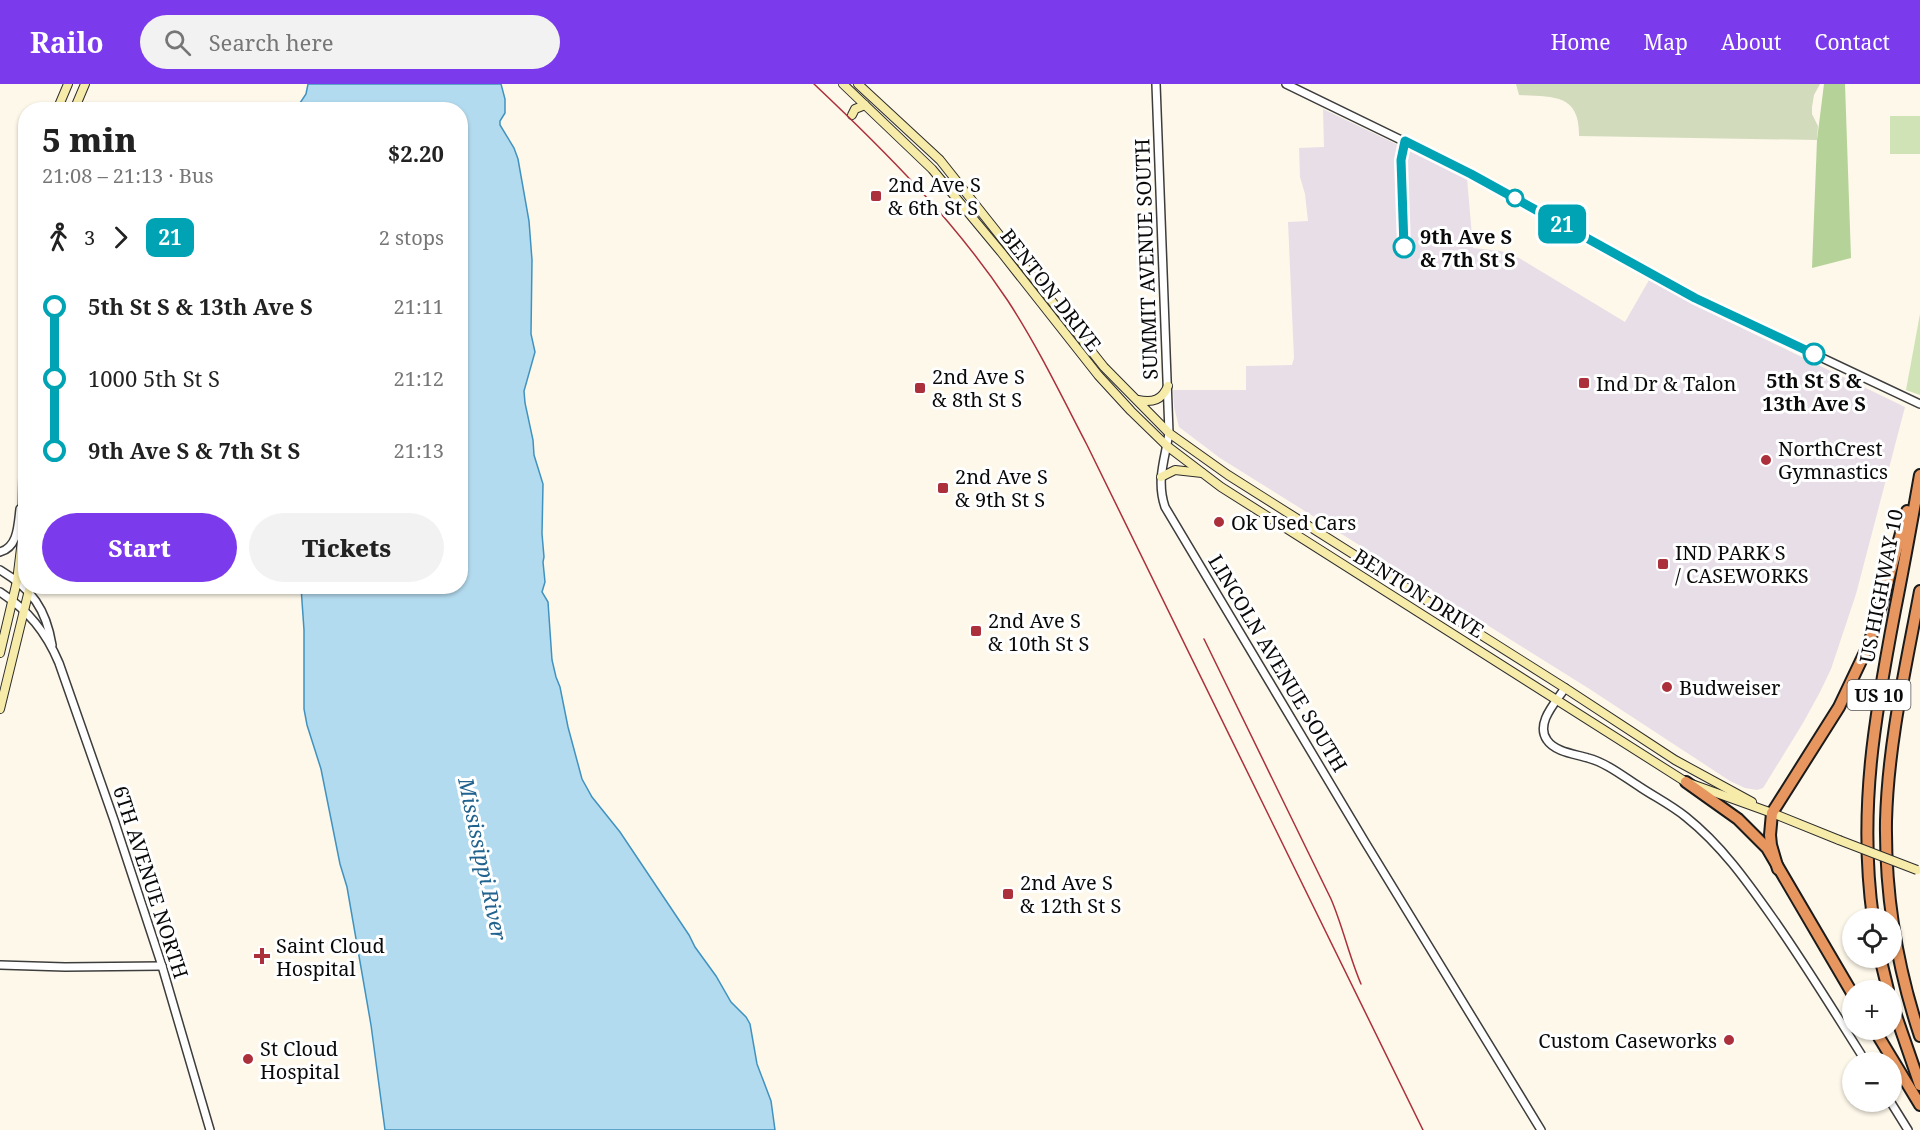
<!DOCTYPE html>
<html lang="en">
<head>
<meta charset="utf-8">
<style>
  body { margin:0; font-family:"Noto Serif",serif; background:#f2f2f2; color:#222; height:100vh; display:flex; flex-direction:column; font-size:22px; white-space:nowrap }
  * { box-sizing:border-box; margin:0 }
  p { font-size:20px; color:#767676 }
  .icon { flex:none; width:33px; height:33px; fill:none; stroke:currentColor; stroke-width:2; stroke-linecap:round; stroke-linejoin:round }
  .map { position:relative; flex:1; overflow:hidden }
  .drawer { position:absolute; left:18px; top:18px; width:450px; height:492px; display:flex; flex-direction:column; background:#fff; border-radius:24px; box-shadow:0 2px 4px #0004 }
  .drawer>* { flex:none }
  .badge { padding:0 12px; border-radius:9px; font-size:21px; line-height:39px }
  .controls { position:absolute; left:1842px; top:824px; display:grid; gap:12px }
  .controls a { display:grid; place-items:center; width:60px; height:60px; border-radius:50%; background:#fff; box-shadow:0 2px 4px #0004; font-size:30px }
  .map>.badge { position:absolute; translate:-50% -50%; box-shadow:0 0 0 3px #fff }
  .legs { display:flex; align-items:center; gap:9px; height:66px; padding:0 24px; font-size:20px }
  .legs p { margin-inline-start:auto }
  .summary { display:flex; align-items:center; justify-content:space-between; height:102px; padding:0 24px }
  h1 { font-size:33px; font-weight:800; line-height:45px }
  .action { display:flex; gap:12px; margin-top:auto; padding:12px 24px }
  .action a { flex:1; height:69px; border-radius:36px; background:#7c3aed; color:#fff; font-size:24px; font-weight:800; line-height:69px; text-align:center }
  .action a+a { background:#f2f2f2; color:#222 }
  ul { padding:0 24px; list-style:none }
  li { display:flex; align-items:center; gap:21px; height:72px; font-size:22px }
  li i { display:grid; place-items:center; width:9px; height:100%; margin:0 8px; background:currentColor }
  li i::after { content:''; width:15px; height:15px; margin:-8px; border:4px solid; border-radius:50%; background:#fff }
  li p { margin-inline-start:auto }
  li:first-child i { background:linear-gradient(#0000 50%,currentColor 0) }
  li:last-child i { background:linear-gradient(currentColor 50%,#0000 0) }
  header { display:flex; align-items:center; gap:36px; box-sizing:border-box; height:84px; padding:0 30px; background:#7c3aed; color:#fff }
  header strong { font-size:28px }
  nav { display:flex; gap:33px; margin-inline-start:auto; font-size:21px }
  .search { width:420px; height:54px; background:#f2f2f2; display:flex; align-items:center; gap:15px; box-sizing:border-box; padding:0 21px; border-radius:33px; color:#767676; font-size:22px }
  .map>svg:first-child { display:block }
  .industrial { fill:#e7dee8 }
  .green { fill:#d0e3b7 }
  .forest { fill:#b5d298 }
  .cemetery { fill:#d3dbbd }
  .water { fill:#b3dbef; stroke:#4192bf; stroke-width:1.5 }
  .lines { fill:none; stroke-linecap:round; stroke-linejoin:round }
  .tertiary-casing { stroke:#3d3d3d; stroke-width:10 }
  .secondary-casing { stroke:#2c2c2c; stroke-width:10 }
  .motorway-casing { stroke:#1b1b1b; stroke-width:14 }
  .tertiary { stroke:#fff; stroke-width:7 }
  .secondary { stroke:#f7ebaa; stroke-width:8 }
  .motorway { stroke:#e6965e; stroke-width:10 }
  .rail { stroke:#ab303c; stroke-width:1.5 }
  .secondary-bridge-casing { stroke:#2c2c2c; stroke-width:10; stroke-linecap:butt }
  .secondary-bridge { stroke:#f7ebaa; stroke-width:8 }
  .line-1-casing { stroke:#fff; stroke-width:14 }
  .line-1 { stroke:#00a3b4; stroke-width:9 }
  .poi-dot { fill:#ab303c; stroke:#fff; stroke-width:2 }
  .stop-1-dot { fill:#fff; stroke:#00a3b4; stroke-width:3 }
  .labels { text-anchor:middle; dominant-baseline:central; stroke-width:6; stroke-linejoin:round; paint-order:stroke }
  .shield { fill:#fff; stroke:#545454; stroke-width:1.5 }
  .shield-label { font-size:18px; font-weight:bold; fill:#0a0a0a }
  .poi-label { font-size:20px; fill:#0a0a0a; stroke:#fff; text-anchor:start }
  .stop-label { font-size:20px; font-weight:bold; fill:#0a0a0a; stroke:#fff; text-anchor:start }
  .street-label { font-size:20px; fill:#0a0a0a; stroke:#fff }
  .water-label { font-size:21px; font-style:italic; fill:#21638e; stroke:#fff }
</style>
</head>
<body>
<header>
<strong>Railo</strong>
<div class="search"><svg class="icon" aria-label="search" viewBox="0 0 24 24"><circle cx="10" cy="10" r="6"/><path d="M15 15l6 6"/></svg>Search here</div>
<nav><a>Home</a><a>Map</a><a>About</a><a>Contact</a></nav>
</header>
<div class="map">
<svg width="1920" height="1046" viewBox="0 0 1920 1046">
  <rect width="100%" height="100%" fill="#fdf8e9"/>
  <path class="industrial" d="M 1323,25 L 1467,94 L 1473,164 L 1501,167 L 1519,174 L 1625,238 L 1649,196 L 1709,228 L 1905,323 L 1856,510 L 1831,585 L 1820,608 L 1803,639 L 1763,704 L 1757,706 L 1745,704 L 1730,697 L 1588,604 L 1220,374 L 1179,343 L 1174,323 L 1173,306 L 1246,306 L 1246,282 L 1292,281 L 1294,274 L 1288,138 L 1308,137 L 1305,110 L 1300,93 L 1299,64 L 1324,63 Z"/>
  <g class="green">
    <rect x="1890" y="32" width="30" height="38"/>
    <path d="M 1920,230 L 1920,311 L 1906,306 Z"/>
  </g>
  <path class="forest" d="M 1824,0 L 1845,0 L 1851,174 L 1812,184 L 1817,56 Z"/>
  <path class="cemetery" d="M 1516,0 L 1820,0 L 1814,11 L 1812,23 L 1812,30 L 1818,42 L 1817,56 L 1579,52 C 1580,9 1552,13 1519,11 Z"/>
  <path class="water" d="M 308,0 L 501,0 L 505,15 L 505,29 L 500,37 L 500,41 L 514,64 L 518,75 L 529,137 L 532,176 L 531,250 L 535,268 L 524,307 L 525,319 L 533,356 L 534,371 L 543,400 L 542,450 L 544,473 L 543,478 L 545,498 L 542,508 L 548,518 L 552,576 L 556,593 L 560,603 L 568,643 L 582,695 L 592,713 L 620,748 L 689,851 L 695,863 L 716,892 L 731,918 L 746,933 L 750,940 L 757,980 L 771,1017 L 775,1046 L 385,1046 L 371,941 L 347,803 L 340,780 L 321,685 L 307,641 L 304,625 L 304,546 L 301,503 L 460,502 L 460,26 L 296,25 L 306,10 Z"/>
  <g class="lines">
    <g class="tertiary-casing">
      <g id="tertiary">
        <path d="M 1156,0 L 1169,349 C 1165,375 1156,396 1165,423 L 1365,758 L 1541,1046"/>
        <path d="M 1286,0 L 1471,90 L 1695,214 L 1920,320"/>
        <path d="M 0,468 C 18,463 18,442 20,425"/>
        <path d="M 0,486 C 32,505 46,525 52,561"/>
        <path d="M 0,508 C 28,526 46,548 59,579 L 114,736 L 162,882 L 210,1046"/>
        <path d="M 1565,604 C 1556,618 1535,639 1547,656 C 1555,668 1575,670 1588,674 C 1607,679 1624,693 1640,703 C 1655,713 1671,721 1686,733 C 1721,761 1746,796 1772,833 C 1805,880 1835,929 1866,978"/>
        <path d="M 0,881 L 65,883 L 162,882"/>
        <path d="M 1890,1017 L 1908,1046"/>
      </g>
    </g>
    <g class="secondary-casing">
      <g id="secondary">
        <path d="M 843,0 L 932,85 L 1001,168 L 1098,291 L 1131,327 L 1167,362 L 1221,403 L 1686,698 L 1772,729 L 1839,756"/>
        <path d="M 858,0 L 940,76 L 1104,283 L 1169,349 L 1228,391 L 1565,604 L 1675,676 L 1752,718"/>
        <path d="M 57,26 L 68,0"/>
        <path d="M 74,26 L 85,0"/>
        <path d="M 852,31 L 855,25 L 865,21"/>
        <path d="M 1138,316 C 1153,319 1162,316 1168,302"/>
        <path d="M 1161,393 L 1175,386 L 1202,389"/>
        <path d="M 0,569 L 17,497 L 22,456 L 26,206"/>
        <path d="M 0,625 L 30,502"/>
      </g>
    </g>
    <g class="motorway-casing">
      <g id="motorway">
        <path d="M 1920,507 C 1906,582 1888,659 1886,737 C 1885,809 1897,883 1920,952"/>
        <path d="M 1686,698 L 1738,735 L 1767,764 L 1852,909"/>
        <path d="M 1778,785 L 1771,761 L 1770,751 L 1772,729 L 1839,623 L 1868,562 L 1880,526 L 1907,427"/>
        <path d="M 1873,834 C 1858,726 1875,631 1895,526 C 1904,481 1912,436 1920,391"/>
        <path d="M 1880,873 L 1888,906"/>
        <path d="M 1892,920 L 1920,1001"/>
        <path d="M 1874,945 L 1920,1021"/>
      </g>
    </g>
    <use href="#tertiary" class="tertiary"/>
    <use href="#secondary" class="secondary"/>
    <use href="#motorway" class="motorway"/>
    <g class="rail">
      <path d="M 814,0 C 885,67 954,136 1008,217 C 1038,263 1062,313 1087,361 L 1423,1046"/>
      <path d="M 1204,555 L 1331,815 C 1343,843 1349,872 1361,900"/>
    </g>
    <g class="secondary-bridge-casing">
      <path id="secondary-bridge" d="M 1839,756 L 1917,786"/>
    </g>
    <use href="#secondary-bridge" class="secondary-bridge"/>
  </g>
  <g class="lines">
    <g class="line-1-casing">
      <path id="line-1" d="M 1404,163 L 1401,76 L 1405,57 L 1471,90 L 1695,214 L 1814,270"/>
    </g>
    <use href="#line-1" class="line-1"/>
  </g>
  <g class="poi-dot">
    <rect x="870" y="106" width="12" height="12" rx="3"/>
    <rect x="1578" y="293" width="12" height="12" rx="3"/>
    <rect x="914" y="298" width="12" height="12" rx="3"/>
    <circle cx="1766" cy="376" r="6"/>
    <rect x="937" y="398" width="12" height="12" rx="3"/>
    <circle cx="1219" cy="438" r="6"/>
    <rect x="1657" y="474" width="12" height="12" rx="3"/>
    <rect x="970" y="541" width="12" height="12" rx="3"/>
    <circle cx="1667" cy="603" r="6"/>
    <rect x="1002" y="804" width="12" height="12" rx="3"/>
    <path d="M259 863h6v6h6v6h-6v6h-6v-6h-6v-6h6z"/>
    <circle cx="1729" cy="956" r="6"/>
    <circle cx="248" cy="975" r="6"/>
  </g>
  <g class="stop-1-dot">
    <circle cx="1515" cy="114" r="8"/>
    <circle cx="1404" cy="163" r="10"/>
    <circle cx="1814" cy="270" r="10"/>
  </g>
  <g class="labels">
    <rect class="shield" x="1847.5" y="596" width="63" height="30" rx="4.5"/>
    <g class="shield-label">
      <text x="1879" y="611">US 10</text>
    </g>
    <g class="poi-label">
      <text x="888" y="100">2nd Ave S<tspan x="888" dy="23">&amp; 6th St S</tspan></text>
      <text x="932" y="292">2nd Ave S<tspan x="932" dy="23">&amp; 8th St S</tspan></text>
      <text x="1596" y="299">Ind Dr &amp; Talon</text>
      <text x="1778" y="364">NorthCrest<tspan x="1778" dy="23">Gymnastics</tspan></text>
      <text x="955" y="392">2nd Ave S<tspan x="955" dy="23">&amp; 9th St S</tspan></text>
      <text x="1231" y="438">Ok Used Cars</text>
      <text x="1675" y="468">IND PARK S<tspan x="1675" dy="23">/ CASEWORKS</tspan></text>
      <text x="988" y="536">2nd Ave S<tspan x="988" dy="23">&amp; 10th St S</tspan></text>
      <text x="1679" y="603">Budweiser</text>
      <text x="1020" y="798">2nd Ave S<tspan x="1020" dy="23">&amp; 12th St S</tspan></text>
      <text x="276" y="861">Saint Cloud<tspan x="276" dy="23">Hospital</tspan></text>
      <text x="1717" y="956" text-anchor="end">Custom Caseworks</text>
      <text x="260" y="964">St Cloud<tspan x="260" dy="23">Hospital</tspan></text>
    </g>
    <g class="stop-label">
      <text x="1420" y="152">9th Ave S<tspan x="1420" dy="23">&amp; 7th St S</tspan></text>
      <text x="1814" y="296" text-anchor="middle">5th St S &amp;<tspan x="1814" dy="23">13th Ave S</tspan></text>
    </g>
    <g class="street-label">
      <text transform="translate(1146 175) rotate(-92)">SUMMIT AVENUE SOUTH</text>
      <text transform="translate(1051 206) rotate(52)">BENTON DRIVE</text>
      <text transform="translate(1881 502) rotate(-79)">US HIGHWAY 10</text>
      <text transform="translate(1419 509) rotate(32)">BENTON DRIVE</text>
      <text transform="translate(1278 579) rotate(59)">LINCOLN AVENUE SOUTH</text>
      <text transform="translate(151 798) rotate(72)">6TH AVENUE NORTH</text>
    </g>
    <g class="water-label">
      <text transform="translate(483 775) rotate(78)">Mississippi River</text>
    </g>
  </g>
</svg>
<div class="controls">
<a><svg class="icon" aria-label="locate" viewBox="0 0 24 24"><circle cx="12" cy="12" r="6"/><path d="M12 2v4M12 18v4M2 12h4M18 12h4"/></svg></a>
<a>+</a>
<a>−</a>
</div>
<b class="badge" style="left:1562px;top:140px;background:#00a3b4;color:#fff">21</b>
<section class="drawer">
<div class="summary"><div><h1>5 min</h1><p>21:08 – 21:13 · Bus</p></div><b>$2.20</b></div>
<div class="legs"><svg class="icon" aria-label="walk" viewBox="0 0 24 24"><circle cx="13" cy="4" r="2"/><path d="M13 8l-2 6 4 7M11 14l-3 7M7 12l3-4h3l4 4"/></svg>3<svg class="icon" aria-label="forward" viewBox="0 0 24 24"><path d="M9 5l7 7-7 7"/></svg><b class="badge" style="background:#00a3b4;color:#fff">21</b><p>2 stops</p></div>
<ul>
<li><i style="color:#00a3b4"></i><b>5th St S &amp; 13th Ave S</b><p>21:11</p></li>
<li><i style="color:#00a3b4"></i><span>1000 5th St S</span><p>21:12</p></li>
<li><i style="color:#00a3b4"></i><b>9th Ave S &amp; 7th St S</b><p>21:13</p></li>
</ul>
<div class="action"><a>Start</a><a>Tickets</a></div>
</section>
</div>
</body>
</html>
